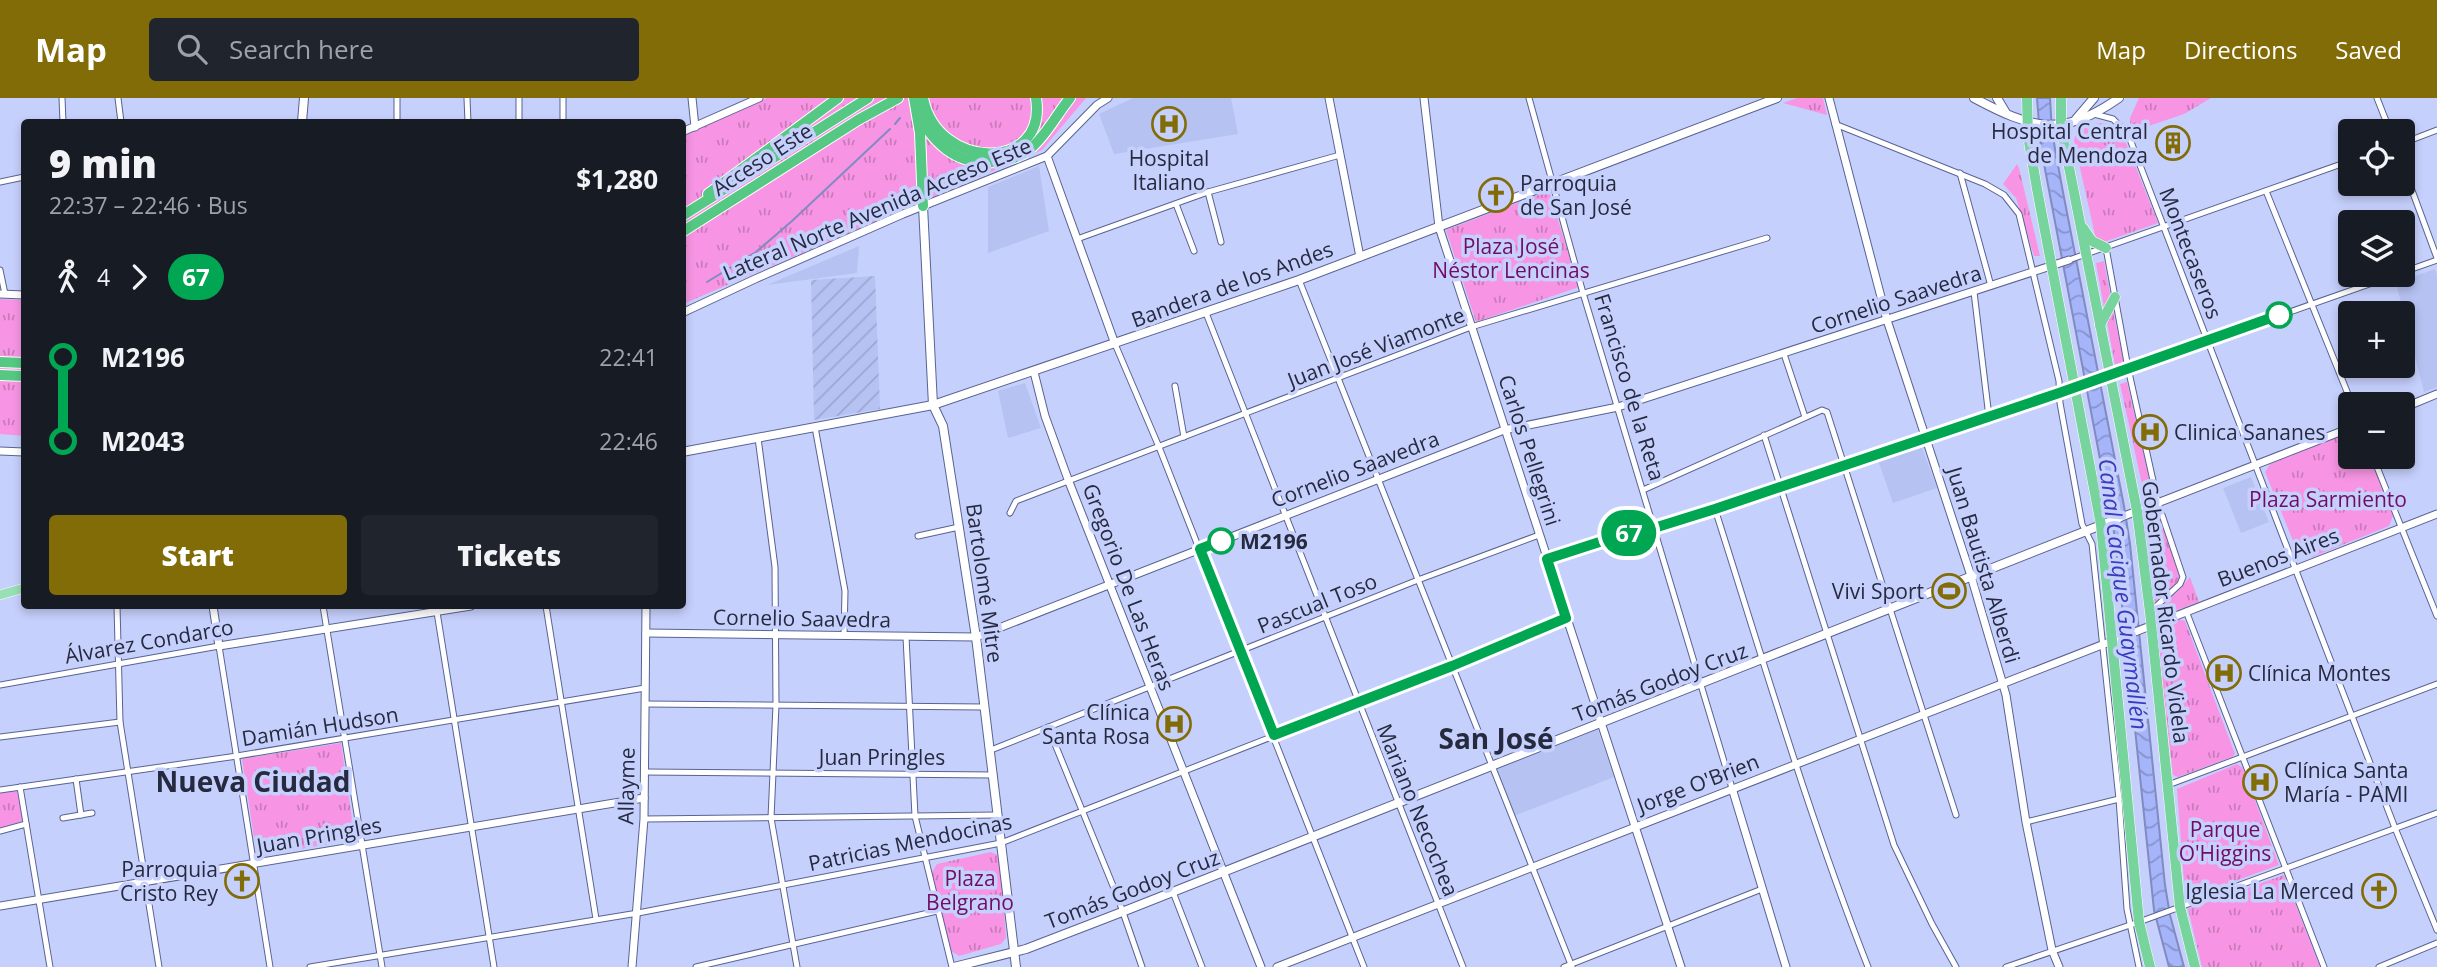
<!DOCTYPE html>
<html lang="en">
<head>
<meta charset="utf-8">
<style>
  body { margin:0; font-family:"Open Sans",sans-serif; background:#20242c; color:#f1f3f6; height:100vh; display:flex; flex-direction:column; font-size:26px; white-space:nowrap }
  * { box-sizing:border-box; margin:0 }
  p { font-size:23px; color:#9ea1a6 }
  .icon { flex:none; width:38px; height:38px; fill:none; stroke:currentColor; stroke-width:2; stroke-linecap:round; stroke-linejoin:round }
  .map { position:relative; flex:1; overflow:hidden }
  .panel { position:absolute; left:21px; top:21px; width:665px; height:490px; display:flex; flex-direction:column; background:#171b24; border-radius:7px; box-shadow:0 4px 10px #0003 }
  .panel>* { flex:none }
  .badge { padding:0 14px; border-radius:23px; font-size:24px; line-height:46px }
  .tools { position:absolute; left:2338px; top:21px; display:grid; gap:14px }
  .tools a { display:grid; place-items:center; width:77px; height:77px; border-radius:7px; background:#171b24; box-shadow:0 4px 10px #0003; font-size:35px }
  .map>.badge { position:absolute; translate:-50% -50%; box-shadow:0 0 0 4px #fff }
  .legs { display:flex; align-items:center; gap:10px; height:77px; padding:0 28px; font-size:23px }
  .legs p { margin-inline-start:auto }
  .summary { display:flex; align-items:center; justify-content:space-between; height:119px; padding:0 28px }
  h1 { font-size:38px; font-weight:800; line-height:52px }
  .button { display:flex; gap:14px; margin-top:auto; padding:14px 28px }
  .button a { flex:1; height:80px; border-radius:7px; background:#826c07; color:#fff; font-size:28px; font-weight:800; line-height:80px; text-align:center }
  .button a+a { background:#20242c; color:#f1f3f6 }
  ul { padding:0 28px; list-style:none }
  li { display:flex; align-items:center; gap:24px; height:84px; font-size:26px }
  li i { display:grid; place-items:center; width:10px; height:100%; margin:0 9px; background:currentColor }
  li i::after { content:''; width:18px; height:18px; margin:-9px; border:5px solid; border-radius:50%; background:#171b24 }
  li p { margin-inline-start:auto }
  li:first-child i { background:linear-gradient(#0000 50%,currentColor 0) }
  li:last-child i { background:linear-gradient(currentColor 50%,#0000 0) }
  header { display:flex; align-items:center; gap:42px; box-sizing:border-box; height:98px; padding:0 35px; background:#826c07; color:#fff }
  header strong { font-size:33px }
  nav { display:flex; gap:38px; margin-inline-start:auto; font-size:24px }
  .search { width:490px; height:63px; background:#20242c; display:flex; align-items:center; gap:18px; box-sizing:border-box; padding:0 24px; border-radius:7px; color:#9ea1a6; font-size:26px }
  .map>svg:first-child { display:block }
  .built { fill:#b6c2f2 }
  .industrial { fill:url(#industrial-furrows) }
  .park { fill:url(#park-tufts) }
  .water { fill:url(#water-waves); stroke:#808bc2; stroke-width:2 }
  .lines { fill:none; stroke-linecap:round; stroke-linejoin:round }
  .stream { stroke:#808bc2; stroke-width:2 }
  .minor-casing { stroke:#596393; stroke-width:7 }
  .tertiary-casing { stroke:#596393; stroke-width:9 }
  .secondary-casing { stroke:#596393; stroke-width:10 }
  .primary-casing { stroke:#fff; stroke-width:10 }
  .trunk-casing { stroke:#fff; stroke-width:11 }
  .motorway-casing { stroke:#fff; stroke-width:12 }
  .minor { stroke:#fff; stroke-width:5 }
  .tertiary { stroke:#fff; stroke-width:7 }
  .secondary { stroke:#fff; stroke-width:8 }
  .primary { stroke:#99dfb5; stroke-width:9 }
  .trunk { stroke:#77d49c; stroke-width:10 }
  .motorway { stroke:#55c984; stroke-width:10 }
  .line-1-casing { stroke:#fff; stroke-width:16 }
  .line-1 { stroke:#00a651; stroke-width:10 }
  .stop-1-dot { fill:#fff; stroke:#00a651; stroke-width:3.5 }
  .labels { text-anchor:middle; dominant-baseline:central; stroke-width:7; stroke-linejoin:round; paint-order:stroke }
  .poi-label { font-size:21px; fill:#262a3f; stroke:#c6d0fc; text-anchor:end }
  .street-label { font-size:21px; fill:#262a3f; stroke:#c6d0fc }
  .park-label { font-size:21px; fill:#700d63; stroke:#c6d0fc }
  .stop-label { font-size:21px; font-weight:bold; fill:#262a3f; stroke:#c6d0fc; text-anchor:start }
  .water-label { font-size:23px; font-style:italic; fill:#3a3bbd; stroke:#c6d0fc }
  .district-label { font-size:28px; font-weight:bold; fill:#262a3f; stroke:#c6d0fc }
</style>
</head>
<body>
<header>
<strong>Map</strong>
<div class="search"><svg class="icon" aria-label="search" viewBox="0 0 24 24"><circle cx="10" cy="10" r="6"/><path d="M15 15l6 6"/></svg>Search here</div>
<nav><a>Map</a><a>Directions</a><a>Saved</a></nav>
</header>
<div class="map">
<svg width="2437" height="869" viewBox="0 0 2437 869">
  <defs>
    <pattern id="industrial-furrows" width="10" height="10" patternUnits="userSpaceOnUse" patternTransform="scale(1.75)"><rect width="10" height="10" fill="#b6c2f2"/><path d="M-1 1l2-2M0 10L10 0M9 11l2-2" fill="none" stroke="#9ca7d1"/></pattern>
    <pattern id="park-tufts" width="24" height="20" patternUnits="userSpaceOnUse" patternTransform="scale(1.75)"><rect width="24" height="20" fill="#f795e4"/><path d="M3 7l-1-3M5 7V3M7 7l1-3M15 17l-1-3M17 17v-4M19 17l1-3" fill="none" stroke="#c87aba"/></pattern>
    <pattern id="water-waves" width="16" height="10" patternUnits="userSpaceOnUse" patternTransform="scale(1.75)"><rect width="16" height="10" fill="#a6b5fa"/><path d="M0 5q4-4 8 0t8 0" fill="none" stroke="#8793cc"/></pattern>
  </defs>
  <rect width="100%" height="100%" fill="#c6d0fc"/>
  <g class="built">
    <path d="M 1133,0 L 1231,0 L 1238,36 L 1114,56 L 1099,16 Z"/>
    <path d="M 1039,68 L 1049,133 L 988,155 L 988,89 Z"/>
    <path d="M 859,148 L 857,175 L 767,187 Z"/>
    <path d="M 2435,171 L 2437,178 L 2437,289 L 2424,294 L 2396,185 Z"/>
    <path d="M 1025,285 L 1041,330 L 1008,340 L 998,293 Z"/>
    <path d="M 1921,347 L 1937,390 L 1893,405 L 1878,362 Z"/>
    <path d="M 2251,379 L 2269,424 L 2241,435 L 2223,390 Z"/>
    <path d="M 1597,629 L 1614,679 L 1514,718 L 1496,670 Z"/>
  </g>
  <path class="industrial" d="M 875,178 L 880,311 L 814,322 L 811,182 Z"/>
  <g class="park">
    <path d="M 767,0 L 1086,0 L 1042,52 L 683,206 L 683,36 Z"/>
    <path d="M 1797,0 L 1823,0 L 1827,17 L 1783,5 Z"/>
    <path d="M 2139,0 L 2211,0 L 2184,16 L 2137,32 L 2130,30 L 2130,20 Z"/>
    <path d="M 2101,25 L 2114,27 L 2123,37 L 2158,125 L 2104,144 L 2096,140 L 2095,137 L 2074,43 C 2076,29 2089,26 2101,25 Z"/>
    <path d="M 2017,66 L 2019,70 L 2040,158 L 2034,158 L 2016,100 L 2003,86 Z"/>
    <path d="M 1549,93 L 1579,189 L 1476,224 L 1446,132 Z"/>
    <path d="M 2104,163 L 2110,196 L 2104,209 L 2096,165 Z"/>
    <path d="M 0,201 L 24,202 L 24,338 L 0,336 Z"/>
    <path d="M 2113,213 L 2124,264 L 2115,267 L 2107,224 Z"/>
    <path d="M 2127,284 L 2153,397 L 2145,400 L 2120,286 Z"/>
    <path d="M 2350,333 L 2350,359 L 2370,359 L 2393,418 L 2389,428 L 2312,459 L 2298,455 L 2265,374 L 2270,366 Z"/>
    <path d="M 2159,417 L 2180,480 L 2176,486 L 2155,506 L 2145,423 Z"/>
    <path d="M 2190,479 L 2199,504 L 2161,518 L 2158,517 L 2159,509 L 2177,494 Z"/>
    <path d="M 2178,521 L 2185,523 L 2235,656 L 2232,659 L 2178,679 L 2173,677 L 2156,532 Z"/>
    <path d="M 341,645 L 355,741 L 257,759 L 242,661 Z"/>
    <path d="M 2237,666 L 2243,670 L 2279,767 L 2188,800 L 2185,796 L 2177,691 Z"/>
    <path d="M 17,693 L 23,723 L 0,730 L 0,695 Z"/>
    <path d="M 991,754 L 1000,758 L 1006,840 L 1001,846 L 959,858 L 951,853 L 932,774 L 937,766 Z"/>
    <path d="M 2284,777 L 2320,869 L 2202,869 L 2188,811 Z"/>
  </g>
  <path class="water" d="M 2037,0 L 2050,0 L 2052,34 L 2062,89 L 2124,408 L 2130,446 L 2165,787 L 2170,817 L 2184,869 L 2169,869 L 2154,812 L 2115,440 L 2041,50 Z"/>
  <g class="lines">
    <g class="stream">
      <path d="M 895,26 L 900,20"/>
      <path d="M 707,184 L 756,154 L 792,123 L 890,31"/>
    </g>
    <g class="minor-casing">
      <g id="minor">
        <path d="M 62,0 L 63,24"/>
        <path d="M 118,0 L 121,24"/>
        <path d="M 467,0 L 468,24"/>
        <path d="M 1529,0 L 1583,195 L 1732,690"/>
        <path d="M 2377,0 L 2390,33"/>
        <path d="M 2094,16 L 2113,21 L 2128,36 L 2395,730 L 2437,832"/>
        <path d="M 397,24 L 397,0"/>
        <path d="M 519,24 L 519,0"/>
        <path d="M 563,24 L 563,0"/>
        <path d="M 1835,26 L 1985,86 L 2004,97 L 2019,116 L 2059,283 L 2060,305 L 2082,426 L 2092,446 L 2119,701 L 2127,811 L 2139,869"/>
        <path d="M 2403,45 L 2437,32"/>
        <path d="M 2403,68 L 2437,160"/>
        <path d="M 1960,75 L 1991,188"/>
        <path d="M 0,84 L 24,79"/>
        <path d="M 2266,93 L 2352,306"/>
        <path d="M 1208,94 L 1221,144"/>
        <path d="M 1176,106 L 1194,153"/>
        <path d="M 1077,141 L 1208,94 L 1340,57"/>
        <path d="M 2106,150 L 2128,270 L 2158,405 L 2183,479 L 2180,486 L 2150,514"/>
        <path d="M 2069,162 L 2350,63"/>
        <path d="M 0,172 L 5,196"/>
        <path d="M 2403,174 L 2437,162"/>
        <path d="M 1299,182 L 1572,869"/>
        <path d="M 1974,194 L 1989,319"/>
        <path d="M 1206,215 L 1463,869"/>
        <path d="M 1115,246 L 1159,349 L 1364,869"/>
        <path d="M 1784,256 L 1805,319"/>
        <path d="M 1175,288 L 1184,339"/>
        <path d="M 815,329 L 845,493 L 844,538"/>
        <path d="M 1764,337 L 1894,747 L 1932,826 L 1956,869"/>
        <path d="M 758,340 L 775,469 L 776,607 L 771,720 L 797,869"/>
        <path d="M 2373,359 L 2437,518"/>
        <path d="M 1643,392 L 1822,312 L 1827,314 L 1956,717"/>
        <path d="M 1715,411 C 1764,565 1809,719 1868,869"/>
        <path d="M 1010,415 L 1016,403 L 1471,229 L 1767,140"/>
        <path d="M 918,438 L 959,429"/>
        <path d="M 1547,461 L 1618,438 L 1654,430 L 1715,411 L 2059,295 L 2395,177"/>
        <path d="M 117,508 L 120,624 L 159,869"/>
        <path d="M 323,508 L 382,869"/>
        <path d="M 436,508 L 494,869"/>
        <path d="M 546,508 L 596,821"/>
        <path d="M 2186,513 L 2324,869"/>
        <path d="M 906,539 L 915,718 L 952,869"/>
        <path d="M 0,587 L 219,548 L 270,869"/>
        <path d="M 645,606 L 984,609"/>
        <path d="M 1048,629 L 1118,800 L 1142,869"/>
        <path d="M 0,639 L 120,624"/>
        <path d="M 991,652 L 1418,482 L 1539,437"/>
        <path d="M 644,674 L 994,677"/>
        <path d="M 76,681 L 81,717"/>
        <path d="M 2168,687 L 2437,586"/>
        <path d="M 20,689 L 50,869"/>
        <path d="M 0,692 L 237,658 L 645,590"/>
        <path d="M 63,720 L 92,715"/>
        <path d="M 644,721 L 998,717"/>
        <path d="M 2026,724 L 2119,701"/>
        <path d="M 0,733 L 26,726"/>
        <path d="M 1173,794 L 1202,869"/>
        <path d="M 310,869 L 638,815 L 1001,745 L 1452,568 L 1566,520"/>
        <path d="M 696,869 L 937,813"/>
        <path d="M 1564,869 L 1762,791"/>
        <path d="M 2006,869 L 2139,824 L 2437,715"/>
        <path d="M 2379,869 L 2437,845"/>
      </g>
    </g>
    <g class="tertiary-casing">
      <g id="tertiary">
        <path d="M 692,0 L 695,29"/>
        <path d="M 1329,0 L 1360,159"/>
        <path d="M 1424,0 L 1439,129 L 1681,869"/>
        <path d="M 1829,0 L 1887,222 L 1971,478 L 2006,597 L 2026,724 L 2052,852 L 2059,869"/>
        <path d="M 682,34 L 759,0"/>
        <path d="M 1047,58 L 1115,246"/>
        <path d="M 0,196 L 24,197"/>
        <path d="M 682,215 L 755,181 L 903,116 L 1047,58 L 1097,7 L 1108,0"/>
        <path d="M 1034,274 L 1045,318 L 1069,384 L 1261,869"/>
        <path d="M 2403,310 L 2437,296"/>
        <path d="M 0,353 L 24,354"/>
        <path d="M 2119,420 L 2350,330"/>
        <path d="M 213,508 L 219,548 L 471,508"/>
        <path d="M 646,535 L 976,539 L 1504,332 L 1618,309 L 2069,162"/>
        <path d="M 1732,690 L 1786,869"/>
        <path d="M 0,808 L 644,700"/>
        <path d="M 632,869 L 644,721 L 646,508"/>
        <path d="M 1277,869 L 2437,416"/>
      </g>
    </g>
    <g class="secondary-casing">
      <g id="secondary">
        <path d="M 1974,0 C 2032,31 2062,40 2119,0"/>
        <path d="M 1997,0 L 2006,15"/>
        <path d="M 2076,21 L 2094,0"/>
        <path d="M 302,24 L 304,0"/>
        <path d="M 923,108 L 933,307 L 943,328 L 976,539 L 1016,869"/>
        <path d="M 682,354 L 933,307 L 1299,182 L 1777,0"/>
        <path d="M 954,869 L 1026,851 L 1122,814 L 2119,420"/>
      </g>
    </g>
    <g class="primary-casing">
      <path id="primary" d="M 0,497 L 24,490"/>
    </g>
    <g class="trunk-casing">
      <g id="trunk">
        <path d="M 2027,0 L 2028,38 L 2037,91 L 2101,427 L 2139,824 L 2150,869"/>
        <path d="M 2061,0 L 2061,27 L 2064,44 L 2137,413 L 2150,514 L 2180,809 L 2195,869"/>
        <path d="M 2083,130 L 2092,143 L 2106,150"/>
        <path d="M 2100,227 L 2115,199"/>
      </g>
    </g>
    <g class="motorway-casing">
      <g id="motorway">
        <path d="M 914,0 L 920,35 L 923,108"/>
        <path d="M 923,0 C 937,73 1048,75 1036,0"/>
        <path d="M 916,11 C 931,44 956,68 995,64 C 1007,63 1020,59 1030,51 C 1046,38 1057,16 1070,0"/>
        <path d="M 708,96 L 838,0"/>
        <path d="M 682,118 L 868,0"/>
        <path d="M 682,134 L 858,22 L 898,0"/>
        <path d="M 0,264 L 24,265"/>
        <path d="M 0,277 L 24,278"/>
      </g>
    </g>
    <use href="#minor" class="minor"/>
    <use href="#tertiary" class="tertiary"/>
    <use href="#secondary" class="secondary"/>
    <use href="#primary" class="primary"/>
    <use href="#trunk" class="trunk"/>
    <use href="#motorway" class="motorway"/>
  </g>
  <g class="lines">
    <g class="line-1-casing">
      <path id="line-1" d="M 1221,443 L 1200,451 L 1274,637 L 1452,568 L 1566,520 L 1547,461 L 1618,438 L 1654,430 L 1715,411 L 2059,295 L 2279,217"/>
    </g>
    <use href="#line-1" class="line-1"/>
  </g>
  <defs>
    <g id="hospital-ring" transform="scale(1.75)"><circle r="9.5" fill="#c6d0fc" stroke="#826c07" stroke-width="1.5"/><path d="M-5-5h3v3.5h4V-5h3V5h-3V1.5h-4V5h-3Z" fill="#826c07"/></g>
    <g id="building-ring" transform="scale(1.75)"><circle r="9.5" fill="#c6d0fc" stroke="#826c07" stroke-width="1.5"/><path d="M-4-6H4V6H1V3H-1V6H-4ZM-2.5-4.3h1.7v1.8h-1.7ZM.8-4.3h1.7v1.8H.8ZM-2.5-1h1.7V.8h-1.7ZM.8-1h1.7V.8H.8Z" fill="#826c07"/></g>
    <g id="church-ring" transform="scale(1.75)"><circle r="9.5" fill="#c6d0fc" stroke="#826c07" stroke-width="1.5"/><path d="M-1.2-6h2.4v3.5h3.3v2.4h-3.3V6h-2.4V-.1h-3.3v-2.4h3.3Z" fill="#826c07"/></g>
    <g id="stadium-ring" transform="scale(1.75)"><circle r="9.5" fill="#c6d0fc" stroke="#826c07" stroke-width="1.5"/><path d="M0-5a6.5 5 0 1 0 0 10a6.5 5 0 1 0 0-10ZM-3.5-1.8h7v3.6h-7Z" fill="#826c07"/></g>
  </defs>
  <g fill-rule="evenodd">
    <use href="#hospital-ring" x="1169" y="26"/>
    <use href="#building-ring" x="2173" y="45"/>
    <use href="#church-ring" x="1496" y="97"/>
    <use href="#hospital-ring" x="2150" y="334"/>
    <use href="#stadium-ring" x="1949" y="493"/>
    <use href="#hospital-ring" x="2224" y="575"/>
    <use href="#hospital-ring" x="1174" y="626"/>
    <use href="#hospital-ring" x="2260" y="684"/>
    <use href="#church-ring" x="242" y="783"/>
    <use href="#church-ring" x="2379" y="793"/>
  </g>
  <g class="stop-1-dot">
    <circle cx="2279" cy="217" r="12"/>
    <circle cx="1221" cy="443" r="12"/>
  </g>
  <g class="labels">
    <g class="poi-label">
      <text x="2148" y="33">Hospital Central<tspan x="2148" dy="24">de Mendoza</tspan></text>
      <text x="1169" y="60" text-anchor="middle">Hospital<tspan x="1169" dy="24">Italiano</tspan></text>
      <text x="1520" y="85" text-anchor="start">Parroquia<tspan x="1520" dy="24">de San José</tspan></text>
      <text x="2174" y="334" text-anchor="start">Clinica Sananes</text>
      <text x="1924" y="493">Vivi Sport</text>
      <text x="2248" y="575" text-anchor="start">Clínica Montes</text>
      <text x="1150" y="614">Clínica<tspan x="1150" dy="24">Santa Rosa</tspan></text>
      <text x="2284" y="672" text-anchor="start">Clínica Santa<tspan x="2284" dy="24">María - PAMI</tspan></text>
      <text x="218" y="771">Parroquia<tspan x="218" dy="24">Cristo Rey</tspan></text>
      <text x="2354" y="793">Iglesia La Merced</text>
    </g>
    <g class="street-label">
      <text transform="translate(762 61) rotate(-33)">Acceso Este</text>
      <text transform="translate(877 111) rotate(-23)">Lateral Norte Avenida Acceso Este</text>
      <text transform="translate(2191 155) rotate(69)">Montecaseros</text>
      <text transform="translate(1232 186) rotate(-20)">Bandera de los Andes</text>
      <text transform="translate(1896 201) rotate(-18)">Cornelio Saavedra</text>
      <text transform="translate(1376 249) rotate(-21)">Juan José Viamonte</text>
      <text transform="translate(1630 289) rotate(73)">Francisco de la Reta</text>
      <text transform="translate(1530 352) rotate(72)">Carlos Pellegrini</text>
      <text transform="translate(1355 371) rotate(-21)">Cornelio Saavedra</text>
      <text transform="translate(2278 459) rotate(-21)">Buenos Aires</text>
      <text transform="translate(1984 467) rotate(73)">Juan Bautista Alberdi</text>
      <text transform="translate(985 485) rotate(82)">Bartolomé Mitre</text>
      <text transform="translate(1129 489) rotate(69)">Gregorio De Las Heras</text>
      <text transform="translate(1317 505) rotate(-22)">Pascual Toso</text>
      <text transform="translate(2166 514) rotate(83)">Gobernador Ricardo Videla</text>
      <text transform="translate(802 520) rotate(1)">Cornelio Saavedra</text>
      <text transform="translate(149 543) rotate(-10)">Álvarez Condarco</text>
      <text transform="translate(1660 584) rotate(-21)">Tomás Godoy Cruz</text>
      <text transform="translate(320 628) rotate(-9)">Damián Hudson</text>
      <text x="882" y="659">Juan Pringles</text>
      <text transform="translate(1698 685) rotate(-21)">Jorge O'Brien</text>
      <text transform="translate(626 688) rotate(-89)">Allayme</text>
      <text transform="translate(1418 712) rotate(68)">Mariano Necochea</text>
      <text transform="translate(319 737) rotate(-10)">Juan Pringles</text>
      <text transform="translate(910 744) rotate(-12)">Patricias Mendocinas</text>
      <text transform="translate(1132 791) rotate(-21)">Tomás Godoy Cruz</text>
    </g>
    <g class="park-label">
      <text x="1511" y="148">Plaza José<tspan x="1511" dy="24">Néstor Lencinas</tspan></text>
      <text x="2328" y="401">Plaza Sarmiento</text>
      <text x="2225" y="731">Parque<tspan x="2225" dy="24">O'Higgins</tspan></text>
      <text x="970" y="780">Plaza<tspan x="970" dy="24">Belgrano</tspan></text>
    </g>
    <g class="stop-label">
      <text x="1240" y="443">M2196</text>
    </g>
    <g class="water-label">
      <text transform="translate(2124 496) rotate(83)">Canal Cacique Guaymallén</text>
    </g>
    <g class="district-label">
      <text x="1496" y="640">San José</text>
      <text x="253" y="683">Nueva Ciudad</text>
    </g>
  </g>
</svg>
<div class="tools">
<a><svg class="icon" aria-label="locate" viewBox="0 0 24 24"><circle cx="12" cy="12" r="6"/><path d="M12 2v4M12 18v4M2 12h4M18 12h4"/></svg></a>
<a><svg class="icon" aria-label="layers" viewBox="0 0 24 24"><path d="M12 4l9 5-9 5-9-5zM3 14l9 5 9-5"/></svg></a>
<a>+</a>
<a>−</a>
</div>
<b class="badge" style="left:1629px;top:435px;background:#00a651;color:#fff">67</b>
<section class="panel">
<div class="summary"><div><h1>9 min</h1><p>22:37 – 22:46 · Bus</p></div><b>$1,280</b></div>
<div class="legs"><svg class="icon" aria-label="walk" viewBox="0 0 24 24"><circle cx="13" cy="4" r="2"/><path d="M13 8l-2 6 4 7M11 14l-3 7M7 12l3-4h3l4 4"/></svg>4<svg class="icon" aria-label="forward" viewBox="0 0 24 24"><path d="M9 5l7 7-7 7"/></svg><b class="badge" style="background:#00a651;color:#fff">67</b></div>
<ul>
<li><i style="color:#00a651"></i><b>M2196</b><p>22:41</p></li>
<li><i style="color:#00a651"></i><b>M2043</b><p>22:46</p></li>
</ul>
<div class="button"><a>Start</a><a>Tickets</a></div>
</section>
</div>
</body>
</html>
